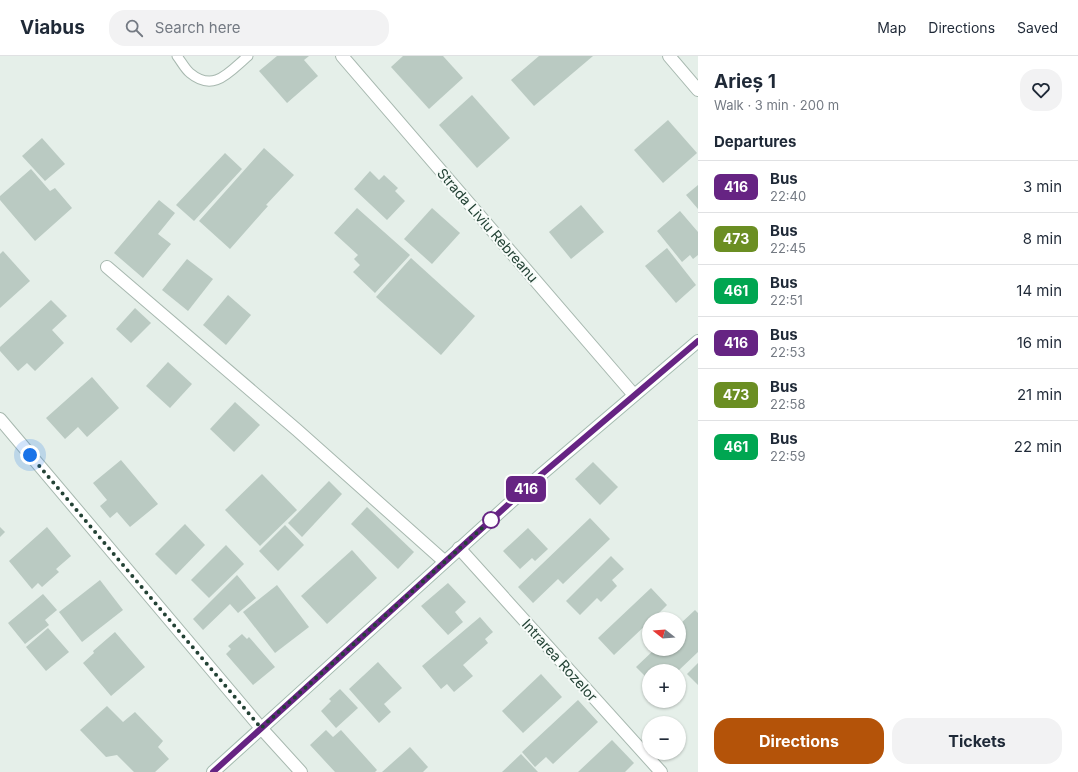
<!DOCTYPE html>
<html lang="en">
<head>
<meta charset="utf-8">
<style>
  body { margin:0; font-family:Inter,sans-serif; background:#f2f2f3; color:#1f2937; height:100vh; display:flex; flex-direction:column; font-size:15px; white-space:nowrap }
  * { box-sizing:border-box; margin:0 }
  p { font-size:13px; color:#747a83 }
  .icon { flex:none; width:22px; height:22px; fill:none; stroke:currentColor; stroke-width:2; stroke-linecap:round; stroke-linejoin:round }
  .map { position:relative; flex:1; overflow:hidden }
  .details { display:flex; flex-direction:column; background:#fff; width:380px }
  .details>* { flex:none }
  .badge { padding:0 8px; border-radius:6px; font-size:14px; line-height:26px }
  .needle { width:26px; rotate:287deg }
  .fabs { position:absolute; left:642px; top:556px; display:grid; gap:8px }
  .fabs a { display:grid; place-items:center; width:44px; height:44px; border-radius:50%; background:#fff; box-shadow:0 1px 3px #0004; font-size:20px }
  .you { position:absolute; width:20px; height:20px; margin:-10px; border:3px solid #fff; border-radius:50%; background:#1a73e8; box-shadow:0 0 0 6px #1a73e833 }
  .map>.badge { position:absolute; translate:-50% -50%; box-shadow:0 0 0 2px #fff }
  h2 { padding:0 16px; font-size:15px; line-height:36px }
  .round { display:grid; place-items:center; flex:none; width:42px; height:42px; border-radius:16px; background:#f2f2f3 }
  .overview { display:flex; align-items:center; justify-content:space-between; height:68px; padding:0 16px }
  h1 { font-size:19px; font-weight:700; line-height:30px }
  .button { display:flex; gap:8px; margin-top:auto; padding:8px 16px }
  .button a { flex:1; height:46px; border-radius:16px; background:#b45309; color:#fff; font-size:16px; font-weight:700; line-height:46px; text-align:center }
  .button a+a { background:#f2f2f3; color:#1f2937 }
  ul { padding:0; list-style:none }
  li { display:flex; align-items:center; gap:12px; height:52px; padding:0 16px; border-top:1px solid #e0e1e3 }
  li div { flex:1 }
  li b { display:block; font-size:15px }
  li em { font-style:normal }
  li .badge { min-width:44px; font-weight:700; text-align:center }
  header { display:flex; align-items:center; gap:24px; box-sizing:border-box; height:56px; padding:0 20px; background:#fff; border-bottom:1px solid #e0e1e3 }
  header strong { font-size:19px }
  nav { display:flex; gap:22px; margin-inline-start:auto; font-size:14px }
  .search { width:280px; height:36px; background:#f2f2f3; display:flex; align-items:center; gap:10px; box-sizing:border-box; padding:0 14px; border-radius:16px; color:#747a83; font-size:15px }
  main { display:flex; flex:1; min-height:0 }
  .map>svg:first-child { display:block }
  .building { fill:#bacac2 }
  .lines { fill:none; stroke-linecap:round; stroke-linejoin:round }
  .lane-casing { stroke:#a7b8af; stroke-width:11 }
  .street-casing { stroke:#a7b8af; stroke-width:14 }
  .secondary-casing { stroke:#a3bbaf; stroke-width:14 }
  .lane { stroke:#fff; stroke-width:9 }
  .street { stroke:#fff; stroke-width:12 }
  .secondary { stroke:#fff; stroke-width:12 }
  .line-casing { stroke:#fff; stroke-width:9 }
  .line { stroke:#662483; stroke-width:6 }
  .walk { stroke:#234235; stroke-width:4; stroke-dasharray:0 7.2 }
  .stop-dot { fill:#fff; stroke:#662483; stroke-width:2 }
  .labels { text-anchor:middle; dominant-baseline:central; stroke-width:4; stroke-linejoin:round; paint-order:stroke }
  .street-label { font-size:14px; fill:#234235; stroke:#f6fbf8 }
</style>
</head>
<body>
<header>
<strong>Viabus</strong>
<div class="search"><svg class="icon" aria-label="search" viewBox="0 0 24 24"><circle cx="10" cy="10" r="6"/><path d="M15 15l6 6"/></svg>Search here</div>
<nav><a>Map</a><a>Directions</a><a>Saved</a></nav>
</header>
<main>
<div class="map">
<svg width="698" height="716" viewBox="0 0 698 716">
  <rect width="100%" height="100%" fill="#e5efe9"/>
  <g class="building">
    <path d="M 277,0 L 309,0 L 304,4 L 318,20 L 287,47 L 259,15 Z"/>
    <path d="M 403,0 L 443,0 L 463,22 L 429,53 L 391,11 Z"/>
    <path d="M 539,0 L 593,0 L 534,50 L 511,24 Z"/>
    <path d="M 472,39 L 510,82 L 477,112 L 439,69 Z"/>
    <path d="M 668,64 L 697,97 L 663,127 L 634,94 Z"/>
    <path d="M 42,82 L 65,108 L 45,125 L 22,100 Z"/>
    <path d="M 264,92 L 294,119 L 266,149 L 268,150 L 230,193 L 199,165 Z"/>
    <path d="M 225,97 L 242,113 L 194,165 L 176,149 Z"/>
    <path d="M 31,113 L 50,135 L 55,132 L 72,152 L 35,185 L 0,144 L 0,140 Z"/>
    <path d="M 370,115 L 379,124 L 384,119 L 398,132 L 395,135 L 405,145 L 387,164 L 354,133 Z"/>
    <path d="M 698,129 L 698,153 L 686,139 Z"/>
    <path d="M 159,144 L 175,157 L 158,178 L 171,188 L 143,222 L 114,197 Z"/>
    <path d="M 581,149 L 604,176 L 571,203 L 549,176 Z"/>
    <path d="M 357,152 L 410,199 L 375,237 L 353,216 L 360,209 L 354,203 L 358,199 L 334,177 Z"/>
    <path d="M 432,152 L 460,177 L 432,208 L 404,183 Z"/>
    <path d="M 680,155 L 698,176 L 698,199 L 693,203 L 690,199 L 682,206 L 657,175 Z"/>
    <path d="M 667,192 L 696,229 L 676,247 L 645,210 Z"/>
    <path d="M 3,195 L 30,225 L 0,252 L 0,198 Z"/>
    <path d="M 411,202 L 475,260 L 441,299 L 376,241 Z"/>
    <path d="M 187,203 L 213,223 L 188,255 L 162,234 Z"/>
    <path d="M 228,239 L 251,259 L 226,289 L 203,269 Z"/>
    <path d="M 51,244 L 67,260 L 52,274 L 64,287 L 35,315 L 27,307 L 18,315 L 0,295 L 0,291 Z"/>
    <path d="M 135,252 L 151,267 L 131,287 L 116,273 Z"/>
    <path d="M 168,306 L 192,328 L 170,352 L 146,330 Z"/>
    <path d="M 92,321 L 119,352 L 87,381 L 78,371 L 65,383 L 46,362 Z"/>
    <path d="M 235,346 L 260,369 L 234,396 L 210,373 Z"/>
    <path d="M 121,404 L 158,448 L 130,471 L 117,456 L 110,462 L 100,450 L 107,444 L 93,427 Z"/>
    <path d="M 593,406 L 618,431 L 600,449 L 575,423 Z"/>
    <path d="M 262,418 L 297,454 L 260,490 L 225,454 Z"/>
    <path d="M 329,425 L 342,438 L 302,481 L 288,467 Z"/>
    <path d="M 367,451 L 414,496 L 398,513 L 351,468 Z"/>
    <path d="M 590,462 L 610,483 L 563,528 L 558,523 L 533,547 L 518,531 Z"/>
    <path d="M 185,468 L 205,489 L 176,519 L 155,498 Z"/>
    <path d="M 285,469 L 304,489 L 278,515 L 259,495 Z"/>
    <path d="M 0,471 L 5,476 L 0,481 Z"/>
    <path d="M 47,471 L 71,500 L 56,513 L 59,516 L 42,531 L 38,527 L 32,533 L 9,505 Z"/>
    <path d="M 528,472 L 548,493 L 535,505 L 532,502 L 520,513 L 503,495 Z"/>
    <path d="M 226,489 L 244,508 L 209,542 L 191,524 Z"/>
    <path d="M 352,494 L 377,522 L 327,568 L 301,540 Z"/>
    <path d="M 611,500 L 624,513 L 612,524 L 617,530 L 601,546 L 597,542 L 580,559 L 566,545 Z"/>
    <path d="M 237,519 L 256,542 L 238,557 L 230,548 L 203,574 L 193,563 Z"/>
    <path d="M 100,524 L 123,554 L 82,586 L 59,556 Z"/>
    <path d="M 448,527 L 466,546 L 455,556 L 463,566 L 448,579 L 421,550 Z"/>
    <path d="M 277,529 L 309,571 L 275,597 L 243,556 Z"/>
    <path d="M 651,532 L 667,549 L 653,563 L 649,563 L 649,566 L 614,599 L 598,582 Z"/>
    <path d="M 43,538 L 57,554 L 45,564 L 49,569 L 25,588 L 8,567 Z"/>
    <path d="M 695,554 L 698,557 L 698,596 L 678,615 L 649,615 L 649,624 L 636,611 L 655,593 L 679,593 L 679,569 Z"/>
    <path d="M 480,561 L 493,576 L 485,583 L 488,587 L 463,609 L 473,620 L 454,636 L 447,628 L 441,633 L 422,610 Z"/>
    <path d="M 48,572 L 69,596 L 46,615 L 26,591 Z"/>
    <path d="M 115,576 L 145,611 L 111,640 L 83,607 L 94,597 L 93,595 Z"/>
    <path d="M 242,578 L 247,583 L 249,581 L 275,611 L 253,629 L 226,598 L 231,593 L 228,590 Z"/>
    <path d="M 378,606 L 402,632 L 384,648 L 391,656 L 379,667 L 349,633 Z"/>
    <path d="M 698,607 L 698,629 L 687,618 Z"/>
    <path d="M 541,618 L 562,641 L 523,677 L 502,655 Z"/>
    <path d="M 340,633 L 358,652 L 336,672 L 321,655 L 331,645 L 329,643 Z"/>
    <path d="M 578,644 L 598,666 L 553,708 L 546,701 L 535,711 L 522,696 Z"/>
    <path d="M 107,650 L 123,666 L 135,656 L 163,685 L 158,691 L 169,703 L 155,716 L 134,716 L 117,699 L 106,701 L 80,674 Z"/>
    <path d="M 326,674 L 333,681 L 341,674 L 377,714 L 375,716 L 335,716 L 310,689 Z"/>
    <path d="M 612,684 L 634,707 L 625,716 L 578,716 Z"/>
    <path d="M 410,691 L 428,711 L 423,716 L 382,716 Z"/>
    <path d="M 521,698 L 538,716 L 502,716 Z"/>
  </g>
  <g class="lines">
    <g class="lane-casing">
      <path id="lane" d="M 177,0 C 181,5 185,13 190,17 C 214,37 229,16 248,0"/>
    </g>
    <g class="street-casing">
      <g id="street">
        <path d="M 342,0 L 634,339"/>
        <path d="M 669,0 L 698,34"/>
        <path d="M 107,211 L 297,374 L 444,505"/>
        <path d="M 0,363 L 261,672 L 301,716"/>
        <path d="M 459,492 L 661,716"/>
      </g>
    </g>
    <g class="secondary-casing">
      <path id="secondary" d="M 213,716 L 543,417 L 698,285"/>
    </g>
    <use href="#lane" class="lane"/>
    <use href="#street" class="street"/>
    <use href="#secondary" class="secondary"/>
  </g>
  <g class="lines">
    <g class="line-casing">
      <path id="line" d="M 213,716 L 543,417 L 698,285"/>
    </g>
    <use href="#line" class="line"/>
    <path class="walk" d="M 30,399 L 261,672 L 491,464"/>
  </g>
  <circle class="stop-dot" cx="491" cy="464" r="8"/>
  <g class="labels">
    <g class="street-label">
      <text transform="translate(488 169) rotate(49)">Strada Liviu Rebreanu</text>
      <text transform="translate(560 604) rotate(48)">Intrarea Rozelor</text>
    </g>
  </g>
</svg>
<div class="fabs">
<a><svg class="needle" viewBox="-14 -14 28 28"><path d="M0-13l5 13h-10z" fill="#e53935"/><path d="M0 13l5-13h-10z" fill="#747a83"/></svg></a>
<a>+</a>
<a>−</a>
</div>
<div class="you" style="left:30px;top:399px"></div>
<b class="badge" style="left:526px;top:433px;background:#662483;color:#fff">416</b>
</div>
<section class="details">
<div class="overview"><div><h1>Arieș 1</h1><p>Walk · 3 min · 200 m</p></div><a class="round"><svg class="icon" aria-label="heart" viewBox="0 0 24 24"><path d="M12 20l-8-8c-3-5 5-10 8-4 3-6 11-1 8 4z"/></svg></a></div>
<h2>Departures</h2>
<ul>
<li><span class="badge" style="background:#662483;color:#fff">416</span><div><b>Bus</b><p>22:40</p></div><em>3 min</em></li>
<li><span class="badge" style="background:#6b8e23;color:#fff">473</span><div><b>Bus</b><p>22:45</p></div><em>8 min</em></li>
<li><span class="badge" style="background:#00a651;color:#fff">461</span><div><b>Bus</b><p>22:51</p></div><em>14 min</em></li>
<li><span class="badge" style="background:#662483;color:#fff">416</span><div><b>Bus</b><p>22:53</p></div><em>16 min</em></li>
<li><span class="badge" style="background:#6b8e23;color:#fff">473</span><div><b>Bus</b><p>22:58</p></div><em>21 min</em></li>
<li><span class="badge" style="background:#00a651;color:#fff">461</span><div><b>Bus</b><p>22:59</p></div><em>22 min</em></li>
</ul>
<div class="button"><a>Directions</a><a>Tickets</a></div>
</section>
</main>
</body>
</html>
